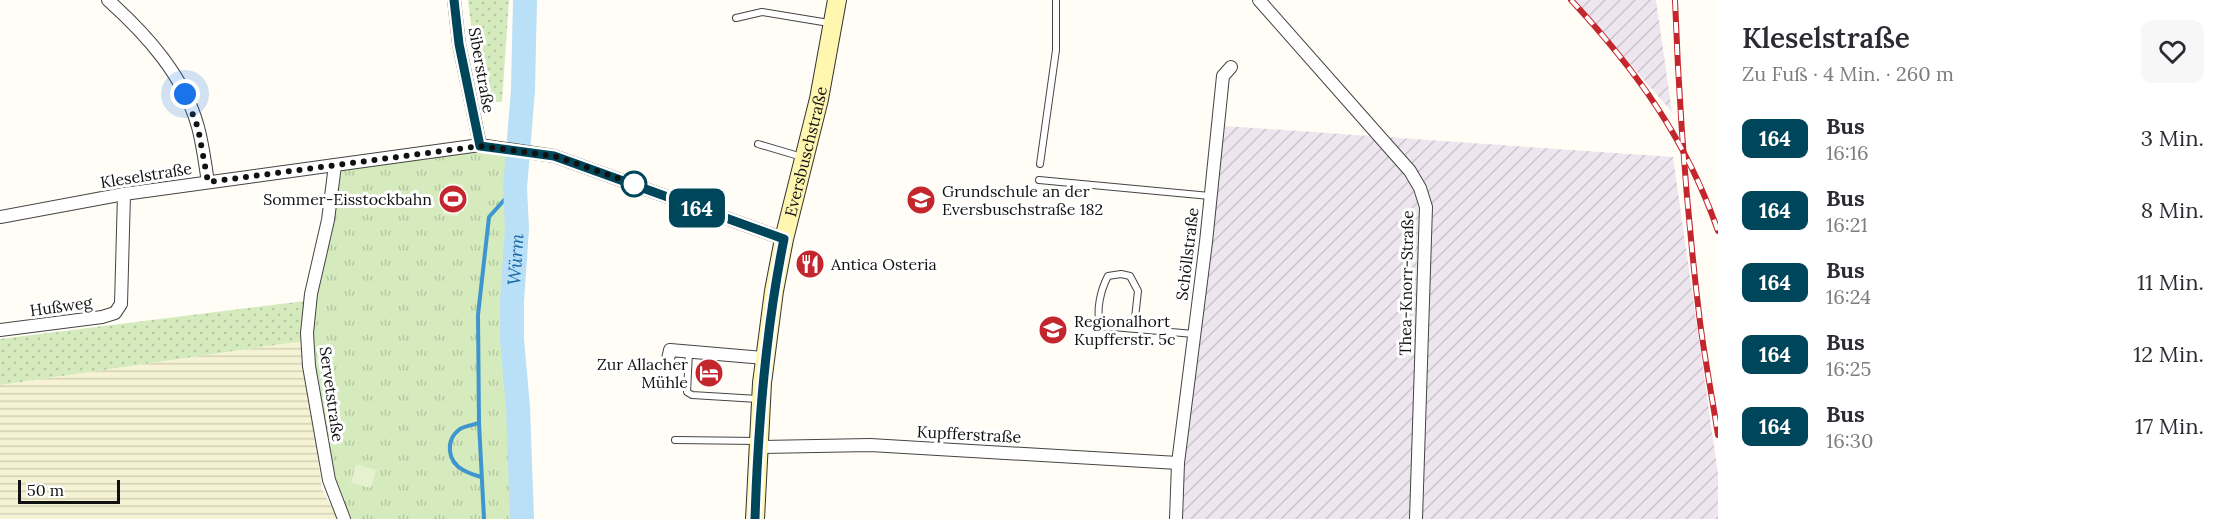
<!DOCTYPE html>
<html lang="de">
<head>
<meta charset="utf-8">
<style>
  body { margin:0; font-family:Lora,serif; background:#f7f7f7; color:#2b2b33; height:100vh; display:flex; flex-direction:column; font-size:22px; white-space:nowrap }
  * { box-sizing:border-box; margin:0 }
  p { font-size:20px; color:#7c7c81 }
  .icon { flex:none; width:33px; height:33px; fill:none; stroke:currentColor; stroke-width:2; stroke-linecap:round; stroke-linejoin:round }
  .map { position:relative; flex:1; overflow:hidden }
  .sheet { display:flex; flex-direction:column; background:#fff; width:510px }
  .sheet>* { flex:none }
  .badge { padding:0 12px; border-radius:9px; font-size:21px; line-height:39px }
  .scale { position:absolute; left:18px; bottom:15px; width:102px; box-sizing:border-box; padding-left:6px; border:3px solid #111; border-top:0; font-size:16px; line-height:21px; white-space:nowrap; color:#111; -webkit-text-stroke:4px #fff; paint-order:stroke }
  .you { position:absolute; width:30px; height:30px; margin:-15px; border:4px solid #fff; border-radius:50%; background:#1a73e8; box-shadow:0 0 0 9px #1a73e833 }
  .map>.badge { position:absolute; translate:-50% -50%; box-shadow:0 0 0 3px #fff }
  .round { display:grid; place-items:center; flex:none; width:63px; height:63px; border-radius:12px; background:#f7f7f7 }
  .head { display:flex; align-items:center; justify-content:space-between; height:102px; padding:0 24px }
  h1 { font-size:28px; font-weight:600; line-height:45px }
  ul { padding:0; list-style:none }
  li { display:flex; align-items:center; gap:18px; height:72px; padding:0 24px }
  li div { flex:1 }
  li b { display:block; font-size:22px }
  li em { font-style:normal }
  li .badge { min-width:66px; font-weight:700; text-align:center }
  main { display:flex; flex:1; min-height:0 }
  .map>svg:first-child { display:block }
  .industrial { fill:url(#industrial-furrows) }
  .farmland { fill:url(#farmland-rules) }
  .grass { fill:url(#grass-dots) }
  .park { fill:url(#park-tufts) }
  .pitch { fill:#e6f2cf }
  .lines { fill:none; stroke-linecap:round; stroke-linejoin:round }
  .stream { stroke:#3f96cf; stroke-width:4 }
  .river { stroke:#b9e0f7; stroke-width:24 }
  .lane-casing { stroke:#444; stroke-width:8 }
  .street-casing { stroke:#444; stroke-width:14 }
  .secondary-casing { stroke:#333; stroke-width:20 }
  .lane { stroke:#fff; stroke-width:6 }
  .street { stroke:#fff; stroke-width:12 }
  .secondary { stroke:#fff6b0; stroke-width:18 }
  .rail-casing { stroke:#c4262e; stroke-width:6 }
  .rail { stroke:#fff; stroke-width:4; stroke-dasharray:11; stroke-linecap:butt }
  .line-casing { stroke:#fff; stroke-width:14 }
  .line { stroke:#00465a; stroke-width:9 }
  .walk { stroke:#111; stroke-width:6; stroke-dasharray:0 10.8 }
  .stop-dot { fill:#fff; stroke:#00465a; stroke-width:3 }
  .labels { text-anchor:middle; dominant-baseline:central; stroke-width:6; stroke-linejoin:round; paint-order:stroke }
  .street-label { font-size:16px; fill:#111; stroke:#fff }
  .poi-label { font-size:16px; fill:#111; stroke:#fff; text-anchor:start }
  .water-label { font-size:18px; font-style:italic; fill:#1768a6; stroke:#fff }
</style>
</head>
<body>
<main>
<div class="map">
<svg width="1718" height="519" viewBox="0 0 1718 519">
  <defs>
    <pattern id="industrial-furrows" width="10" height="10" patternUnits="userSpaceOnUse" patternTransform="scale(1.5)"><rect width="10" height="10" fill="#eee6ef"/><path d="M-1 1l2-2M0 10L10 0M9 11l2-2" fill="none" stroke="#cbc4cc"/></pattern>
    <pattern id="farmland-rules" width="6" height="5" patternUnits="userSpaceOnUse" patternTransform="scale(1.5)"><rect width="6" height="5" fill="#f6f3d4"/><path d="M0 2.5h6" fill="none" stroke="#d2cfb5"/></pattern>
    <pattern id="grass-dots" width="8" height="8" patternUnits="userSpaceOnUse" patternTransform="scale(1.5)"><rect width="8" height="8" fill="#d5ebbd"/><path d="M2 2h.1M6 6h.1" fill="none" stroke="#b6c8a1" stroke-width="1.8" stroke-linecap="round"/></pattern>
    <pattern id="park-tufts" width="24" height="20" patternUnits="userSpaceOnUse" patternTransform="scale(1.5)"><rect width="24" height="20" fill="#d5ebbd"/><path d="M3 7l-1-3M5 7V3M7 7l1-3M15 17l-1-3M17 17v-4M19 17l1-3" fill="none" stroke="#b6c8a1"/></pattern>
  </defs>
  <rect width="100%" height="100%" fill="#fffdf5"/>
  <g class="industrial">
    <path d="M 1574,0 L 1656,0 L 1672,112 Z"/>
    <path d="M 1225,126 L 1673,157 L 1718,474 L 1718,519 L 1183,519 L 1184,463 Z"/>
  </g>
  <path class="farmland" d="M 303,341 L 322,489 L 338,519 L 0,519 L 0,385 Z"/>
  <g class="grass">
    <path d="M 468,0 L 509,0 L 502,102 L 491,102 L 479,93 Z"/>
    <path d="M 305,301 L 303,341 L 0,385 L 0,339 Z"/>
  </g>
  <path class="park" d="M 489,150 L 517,157 L 509,305 L 518,519 L 351,519 L 336,479 L 312,356 L 313,303 L 343,166 Z"/>
  <g class="pitch">
    <path d="M 449,182 L 463,185 L 458,217 L 443,214 Z"/>
    <path d="M 356,464 L 376,470 L 371,488 L 351,483 Z"/>
  </g>
  <g class="lines">
    <g class="stream">
      <path d="M 479,423 C 473,425 465,426 460,429 C 445,440 447,461 463,470 C 468,473 475,475 481,477"/>
      <path d="M 484,519 L 479,423 L 478,315 L 489,217 L 515,188"/>
    </g>
    <path class="river" id="s1" d="M 522,519 L 518,407 L 512,340 L 512,301 L 517,229 L 515,188 L 523,90 L 525,0"/>
    <g class="lane-casing">
      <g id="lane">
        <path d="M 736,18 L 762,12 L 829,23"/>
        <path d="M 758,144 L 802,157"/>
        <path d="M 1040,164 L 1056,50 L 1056,0"/>
        <path d="M 1039,180 L 1210,196"/>
        <path d="M 1134,327 L 1138,291 L 1130,276 L 1121,274 L 1108,276 C 1101,289 1095,312 1101,326 L 1194,334"/>
        <path d="M 689,352 L 687,392 L 692,395 L 758,399"/>
        <path d="M 675,440 L 758,441"/>
      </g>
    </g>
    <g class="street-casing">
      <g id="street">
        <path d="M 108,0 C 147,35 184,76 198,127 C 203,145 205,164 208,182"/>
        <path d="M 454,0 L 459,44 L 480,145"/>
        <path d="M 1259,0 L 1410,171 L 1420,188 L 1426,207 L 1416,519"/>
        <path d="M 335,165 L 328,220 L 311,294 L 307,333 L 309,366 L 329,480 L 344,519"/>
        <path d="M 0,217 L 124,194 L 480,145 L 554,156 L 784,239"/>
        <path d="M 0,330 L 102,317 L 115,313 L 121,304 L 124,194"/>
        <path d="M 668,359 L 670,350 L 765,358"/>
        <path d="M 758,447 L 870,445 L 1178,463"/>
        <path d="M 1176,519 L 1178,463 L 1206,242 L 1223,76 L 1231,67"/>
      </g>
    </g>
    <g class="secondary-casing">
      <g id="secondary">
        <path id="s2" d="M 755,519 L 762,383 L 774,291 L 784,239 L 819,99 L 837,0"/>
      </g>
    </g>
    <use href="#lane" class="lane"/>
    <use href="#street" class="street"/>
    <use href="#secondary" class="secondary"/>
    <g class="rail-casing">
      <g id="rail">
        <path d="M 1571,0 C 1637,71 1686,139 1718,231"/>
        <path d="M 1675,0 C 1679,108 1687,215 1700,322 C 1705,360 1712,397 1718,435"/>
      </g>
    </g>
    <use href="#rail" class="rail"/>
  </g>
  <g class="lines">
    <g class="line-casing">
      <path id="line" d="M 454,0 L 459,44 L 480,146 L 554,156 L 784,239 C 765,332 758,425 755,519"/>
    </g>
    <use href="#line" class="line"/>
    <path class="walk" d="M 185,94 L 198,128 L 208,182 L 480,146 L 554,156 L 638,185 L 634,184"/>
  </g>
  <defs>
    <g id="stadium-disc" transform="scale(1.5)"><circle r="9.5" fill="#c4262e" stroke="#fff"/><path d="M0-5a6.5 5 0 1 0 0 10a6.5 5 0 1 0 0-10ZM-3.5-1.8h7v3.6h-7Z" fill="#fff"/></g>
    <g id="school-disc" transform="scale(1.5)"><circle r="9.5" fill="#c4262e" stroke="#fff"/><path d="M0-5L7-2L0 1L-7-2ZM-4 1L0 2.5L4 1V4Q0 6-4 4Z" fill="#fff"/></g>
    <g id="restaurant-disc" transform="scale(1.5)"><circle r="9.5" fill="#c4262e" stroke="#fff"/><path d="M-5-6h1v4h1v-4h1v4h1v-4h1v5L-1.5 .5V6h-2V.5L-5-1ZM5-6V6H3V1.5H1.5Q1.5-4 5-6Z" fill="#fff"/></g>
    <g id="hotel-disc" transform="scale(1.5)"><circle r="9.5" fill="#c4262e" stroke="#fff"/><path d="M-6-4.5h1.5V1H6V5H4.5V3h-9V5H-6ZM-4 0a1.8 1.8 0 1 1 3.6 0ZM.5 0V-2.5h3Q6-2.5 6 0Z" fill="#fff"/></g>
  </defs>
  <g fill-rule="evenodd">
    <use href="#stadium-disc" x="453" y="199"/>
    <use href="#school-disc" x="921" y="200"/>
    <use href="#restaurant-disc" x="810" y="264"/>
    <use href="#school-disc" x="1053" y="330"/>
    <use href="#hotel-disc" x="709" y="373"/>
  </g>
  <circle class="stop-dot" cx="634" cy="184" r="12"/>
  <g class="labels">
    <g class="street-label">
      <text transform="translate(482 70) rotate(80)">Siberstraße</text>
      <text stroke="none"><textPath href="#s2" startOffset="372">Eversbuschstraße</textPath></text>
      <text transform="translate(146 175) rotate(-9)">Kleselstraße</text>
      <text transform="translate(1187 254) rotate(-83)">Schöllstraße</text>
      <text transform="translate(1406 283) rotate(-89)">Thea-Knorr-Straße</text>
      <text transform="translate(61 306) rotate(-8)">Hußweg</text>
      <text transform="translate(332 394) rotate(82)">Servetstraße</text>
      <text transform="translate(969 434) rotate(3)">Kupfferstraße</text>
    </g>
    <g class="poi-label">
      <text x="942" y="191">Grundschule an der<tspan x="942" dy="18">Eversbuschstraße 182</tspan></text>
      <text x="432" y="199" text-anchor="end">Sommer-Eisstockbahn</text>
      <text x="831" y="264">Antica Osteria</text>
      <text x="1074" y="321">Regionalhort<tspan x="1074" dy="18">Kupfferstr. 5c</tspan></text>
      <text x="688" y="364" text-anchor="end">Zur Allacher<tspan x="688" dy="18">Mühle</tspan></text>
    </g>
    <g class="water-label">
      <text stroke="none"><textPath href="#s1" startOffset="260">Würm</textPath></text>
    </g>
  </g>
</svg>
<div class="scale">50 m</div>
<div class="you" style="left:185px;top:94px"></div>
<b class="badge" style="left:697px;top:208px;background:#00465a;color:#fff">164</b>
</div>
<section class="sheet">
<div class="head"><div><h1>Kleselstraße</h1><p>Zu Fuß · 4 Min. · 260 m</p></div><a class="round"><svg class="icon" aria-label="heart" viewBox="0 0 24 24"><path d="M12 20l-8-8c-3-5 5-10 8-4 3-6 11-1 8 4z"/></svg></a></div>
<ul>
<li><span class="badge" style="background:#00465a;color:#fff">164</span><div><b>Bus</b><p>16:16</p></div><em>3 Min.</em></li>
<li><span class="badge" style="background:#00465a;color:#fff">164</span><div><b>Bus</b><p>16:21</p></div><em>8 Min.</em></li>
<li><span class="badge" style="background:#00465a;color:#fff">164</span><div><b>Bus</b><p>16:24</p></div><em>11 Min.</em></li>
<li><span class="badge" style="background:#00465a;color:#fff">164</span><div><b>Bus</b><p>16:25</p></div><em>12 Min.</em></li>
<li><span class="badge" style="background:#00465a;color:#fff">164</span><div><b>Bus</b><p>16:30</p></div><em>17 Min.</em></li>
</ul>
</section>
</main>
</body>
</html>
